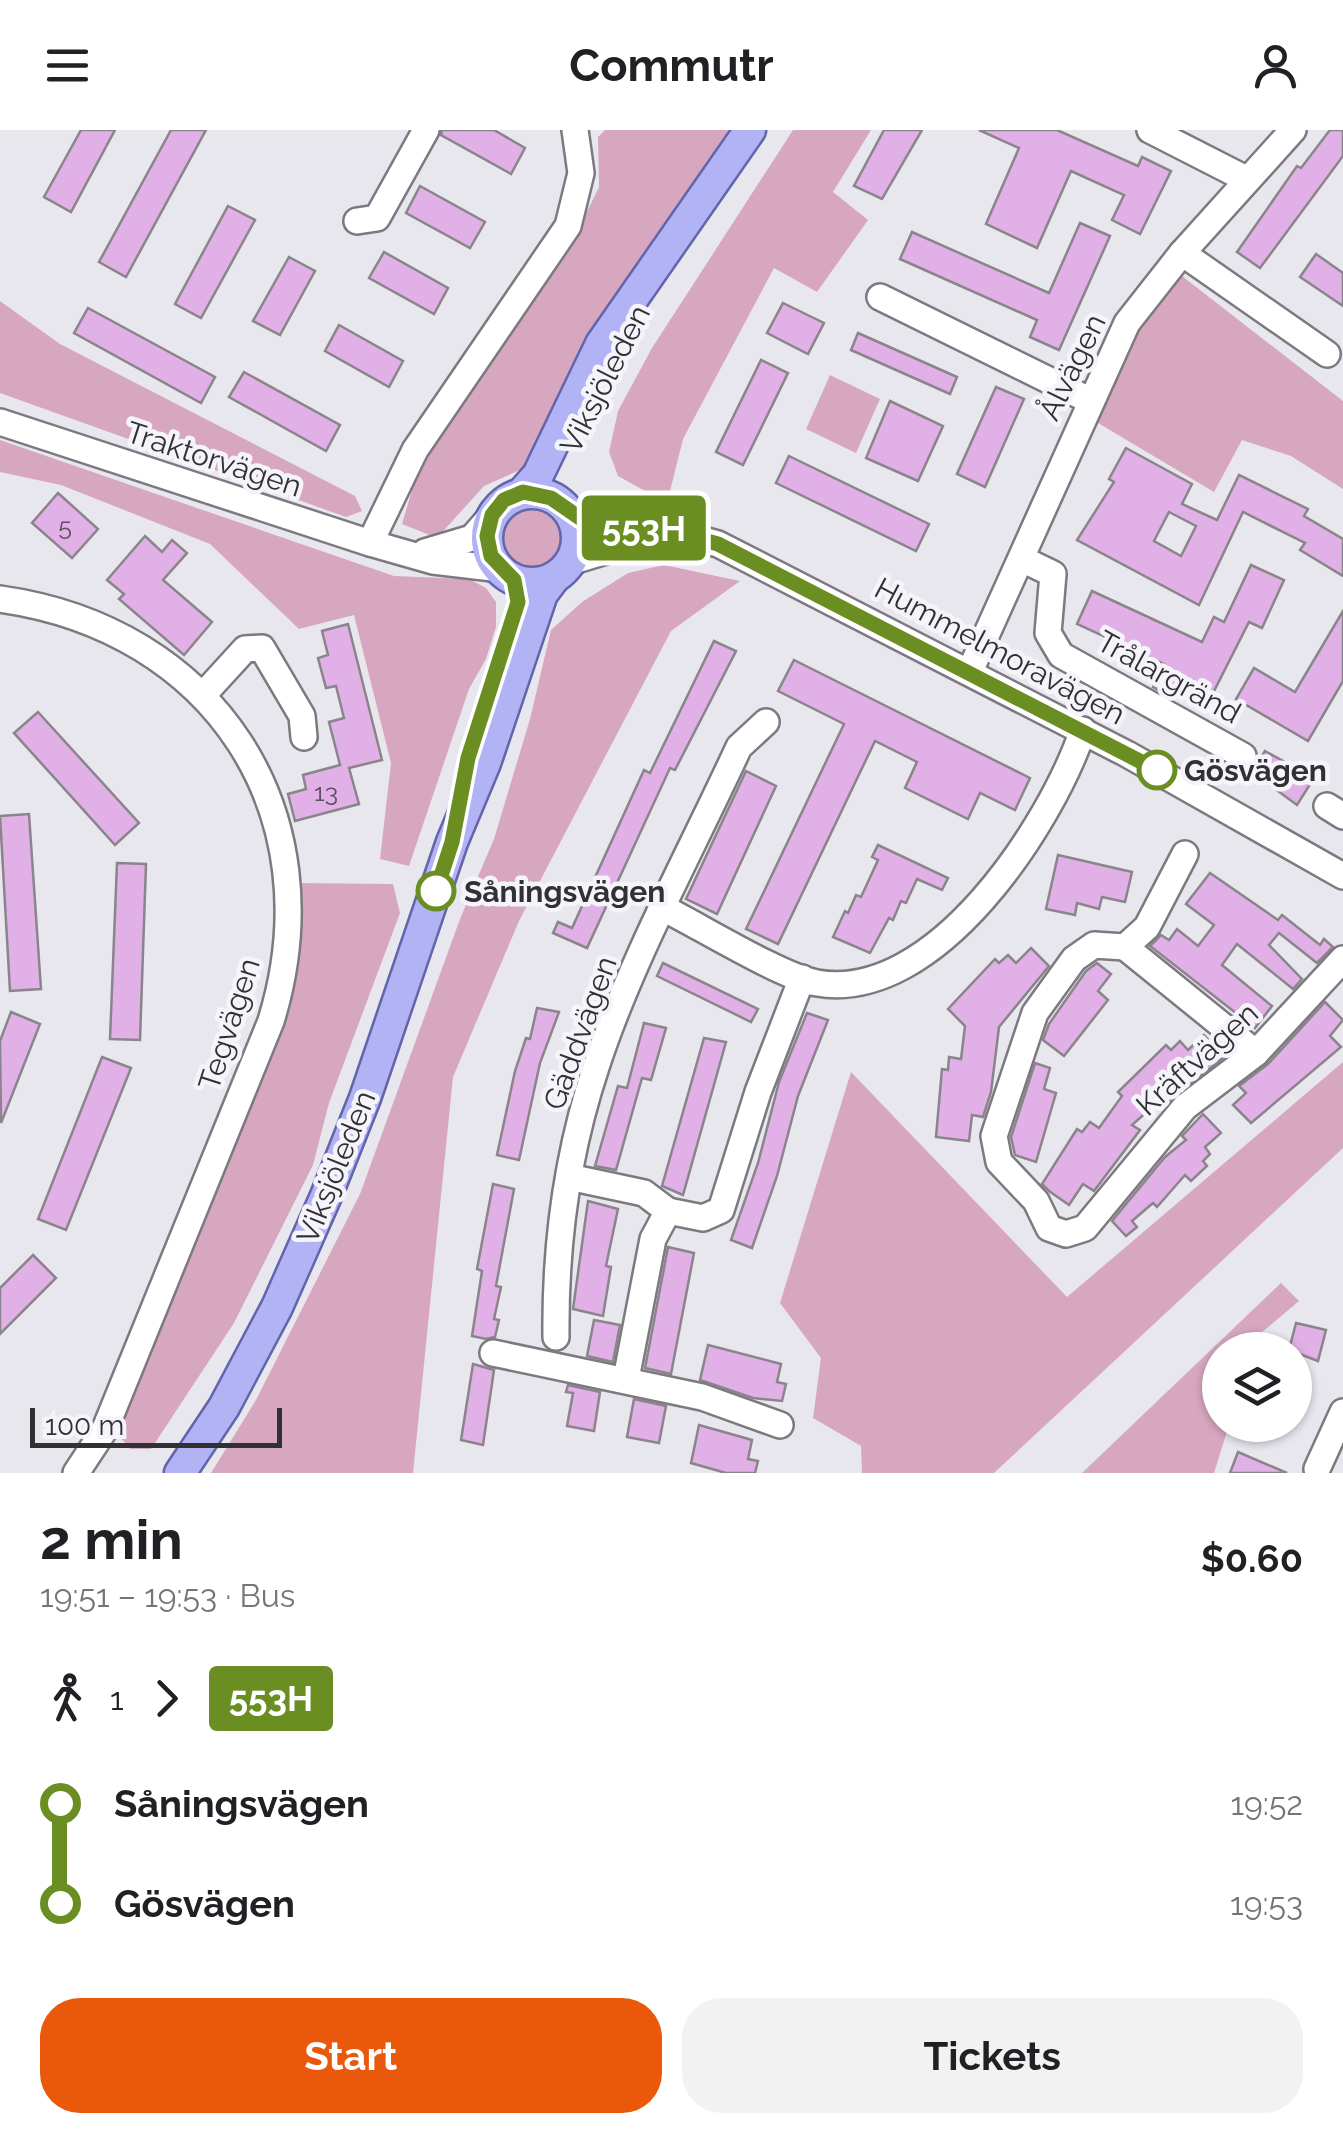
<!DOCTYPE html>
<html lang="en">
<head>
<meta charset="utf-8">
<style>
  body { margin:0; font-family:Raleway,sans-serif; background:#f2f2f2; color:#202124; height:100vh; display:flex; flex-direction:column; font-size:38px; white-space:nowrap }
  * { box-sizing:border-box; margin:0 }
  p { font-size:32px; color:#757577 }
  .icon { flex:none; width:55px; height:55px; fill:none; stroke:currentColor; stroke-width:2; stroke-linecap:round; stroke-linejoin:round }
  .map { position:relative; height:1343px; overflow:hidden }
  .details { display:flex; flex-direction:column; background:#fff; flex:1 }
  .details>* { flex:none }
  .badge { padding:0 20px; border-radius:8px; font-size:35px; line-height:65px }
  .controls { position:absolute; left:1202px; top:1202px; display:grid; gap:20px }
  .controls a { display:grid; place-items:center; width:110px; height:110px; border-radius:50%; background:#fff; box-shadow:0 2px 8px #0004; font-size:50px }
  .scale { position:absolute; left:30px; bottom:25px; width:252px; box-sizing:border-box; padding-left:10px; border:5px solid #313032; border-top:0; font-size:28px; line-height:35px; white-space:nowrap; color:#313032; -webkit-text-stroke:8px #f6f4fb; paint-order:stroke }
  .map>.badge { position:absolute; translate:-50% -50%; box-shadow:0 0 0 5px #fff }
  .legs { display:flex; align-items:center; gap:15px; height:110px; padding:0 40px; font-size:32px }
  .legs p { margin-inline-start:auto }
  .headline { display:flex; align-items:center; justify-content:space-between; height:170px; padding:0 40px }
  h1 { font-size:55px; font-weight:700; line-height:75px }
  .action { display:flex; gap:20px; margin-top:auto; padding:20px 40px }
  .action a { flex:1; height:115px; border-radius:40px; background:#ea580c; color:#fff; font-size:40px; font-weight:700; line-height:115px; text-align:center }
  .action a+a { background:#f2f2f2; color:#202124 }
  ul { padding:0 40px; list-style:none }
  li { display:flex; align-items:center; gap:35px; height:100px; font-size:38px }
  li i { display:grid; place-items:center; width:15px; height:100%; margin:0 12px; background:currentColor }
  li i::after { content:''; width:25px; height:25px; margin:-12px; border:8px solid; border-radius:50%; background:#fff }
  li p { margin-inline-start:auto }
  li:first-child i { background:linear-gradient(#0000 50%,currentColor 0) }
  li:last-child i { background:linear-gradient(currentColor 50%,#0000 0) }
  header { display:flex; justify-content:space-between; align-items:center; height:130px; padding:0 40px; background:#fff; font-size:45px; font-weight:700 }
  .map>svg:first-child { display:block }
  .green { fill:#d7a7c0 }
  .building { fill:#e1b0e6; stroke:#8a858a; stroke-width:2.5; fill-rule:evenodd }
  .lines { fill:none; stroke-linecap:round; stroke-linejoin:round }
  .minor-casing { stroke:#7c7980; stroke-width:30 }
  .major-casing { stroke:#6265ab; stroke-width:35 }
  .minor { stroke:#fff; stroke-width:25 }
  .major { stroke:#b1b3f4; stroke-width:30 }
  .line-1-casing { stroke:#fff; stroke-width:22 }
  .line-1 { stroke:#6b8e23; stroke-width:15 }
  .stop-1-dot { fill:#fff; stroke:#6b8e23; stroke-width:5 }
  .labels { text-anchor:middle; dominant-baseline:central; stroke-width:9; stroke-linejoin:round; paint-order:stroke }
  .number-label { font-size:25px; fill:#5d505f }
  .street-label { font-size:30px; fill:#313032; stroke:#f6f4fb }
  .stop-label { font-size:30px; font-weight:bold; fill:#313032; stroke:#f6f4fb; text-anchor:start }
</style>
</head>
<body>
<header><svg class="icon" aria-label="menu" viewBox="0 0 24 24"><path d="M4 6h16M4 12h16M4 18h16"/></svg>Commutr<svg class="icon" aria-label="person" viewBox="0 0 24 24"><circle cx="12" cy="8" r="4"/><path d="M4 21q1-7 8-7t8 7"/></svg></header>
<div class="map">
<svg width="1343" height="1343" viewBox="0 0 1343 1343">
  <rect width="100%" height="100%" fill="#e9e7ee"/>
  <g class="green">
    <path d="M 605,0 L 731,0 L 603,187 L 531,335 L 484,356 L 437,408 L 402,394 L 421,330 L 577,102 L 599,57 L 598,7 Z"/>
    <path d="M 793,0 L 871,0 L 833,62 L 868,90 L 817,162 L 774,138 L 683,309 L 667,373 L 618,346 L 609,322 L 618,281 L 652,218 Z"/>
    <path d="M 1182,146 L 1343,271 L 1343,359 L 1291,326 L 1242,310 L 1214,362 L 1093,290 L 1133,195 L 1165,150 Z"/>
    <path d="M 0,171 L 60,214 L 355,366 L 362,381 L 346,387 L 0,263 Z"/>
    <path d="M 830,245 L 880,269 L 856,323 L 806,299 Z"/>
    <path d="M 0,310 L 394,446 L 469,449 L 486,458 L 496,472 L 496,497 L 486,529 L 469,559 L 409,736 L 380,729 L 391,633 L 354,485 L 299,499 L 210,414 L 61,355 L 0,342 Z"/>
    <circle cx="530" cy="413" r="33"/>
    <path d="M 664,435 L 740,451 L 671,501 L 519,791 L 453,947 L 413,1343 L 211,1343 L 256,1270 L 360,1064 L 460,789 L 494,709 L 530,589 L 551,500 L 582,472 L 628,443 Z"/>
    <path d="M 297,753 L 393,754 L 400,783 L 329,973 L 313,1035 L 234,1193 L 151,1319 L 130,1319 L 114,1299 L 242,987 L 296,834 Z"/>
    <path d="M 1343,932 L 1343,1018 L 994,1343 L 862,1343 L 861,1316 L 813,1288 L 821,1228 L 780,1173 L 851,942 L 1067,1167 Z"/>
    <path d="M 1281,1153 L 1299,1171 L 1255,1208 L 1251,1220 L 1220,1220 L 1220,1295 L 1229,1295 L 1214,1343 L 1082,1343 Z"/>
  </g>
  <g class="building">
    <path d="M 81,0 L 115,0 L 71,82 L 44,67 Z"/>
    <path d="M 171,0 L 206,0 L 126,147 L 99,132 Z"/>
    <path d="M 442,0 L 494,0 L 525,18 L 511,44 L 441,5 Z"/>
    <path d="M 884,0 L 922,0 L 882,69 L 854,56 Z"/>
    <path d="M 979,0 L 1057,0 L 1138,36 L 1142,27 L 1171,41 L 1140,104 L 1112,90 L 1124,65 L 1071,41 L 1037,118 L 986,94 L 1019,18 Z"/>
    <path d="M 1330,0 L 1343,0 L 1343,26 L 1260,138 L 1237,122 L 1297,36 L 1301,38 Z"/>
    <path d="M 420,56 L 485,92 L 470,118 L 406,83 Z"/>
    <path d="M 228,76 L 255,90 L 201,188 L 175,174 Z"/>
    <path d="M 1080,93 L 1110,106 L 1059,220 L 1030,207 L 1037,190 L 900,129 L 912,102 L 1049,163 Z"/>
    <path d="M 384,122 L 448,158 L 434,184 L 369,148 Z"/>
    <path d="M 1316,124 L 1343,143 L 1343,176 L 1300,147 Z"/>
    <path d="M 289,127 L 315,141 L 280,205 L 253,191 Z"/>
    <path d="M 783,173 L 824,193 L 808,224 L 767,203 Z"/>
    <path d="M 88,178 L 215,247 L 201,273 L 74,203 Z"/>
    <path d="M 339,195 L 403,231 L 389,257 L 325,221 Z"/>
    <path d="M 858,203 L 957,247 L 950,264 L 851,220 Z"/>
    <path d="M 761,230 L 788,243 L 743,335 L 716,322 Z"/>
    <path d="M 244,242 L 340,295 L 326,321 L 229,267 Z"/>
    <path d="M 996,257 L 1024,269 L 985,357 L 957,344 Z"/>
    <path d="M 890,271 L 943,296 L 918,351 L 866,328 Z"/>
    <path d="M 1126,318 L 1192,354 L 1182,374 L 1217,390 L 1239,345 L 1308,379 L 1304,386 L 1343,409 L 1343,446 L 1300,420 L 1305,413 L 1243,382 L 1199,475 L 1077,410 L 1114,352 L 1109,349 ZM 1169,382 L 1196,396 L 1181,426 L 1154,411 Z"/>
    <path d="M 789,326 L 929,394 L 916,421 L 776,353 Z"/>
    <path d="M 58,363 L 98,399 L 72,428 L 32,393 Z"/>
    <path d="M 145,406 L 162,422 L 172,410 L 187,423 L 163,450 L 212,492 L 184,525 L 119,469 L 124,464 L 107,450 Z"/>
    <path d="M 1251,435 L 1284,450 L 1262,498 L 1249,492 L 1212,565 L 1179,548 L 1170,567 L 1153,557 L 1164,534 L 1077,494 L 1092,461 L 1202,512 L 1214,487 L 1224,492 Z"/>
    <path d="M 1343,481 L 1343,551 L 1308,611 L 1236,569 L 1254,538 L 1295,562 Z"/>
    <path d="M 348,494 L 382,630 L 349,638 L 359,674 L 295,691 L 288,664 L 306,659 L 303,645 L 340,635 L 329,592 L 344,588 L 336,556 L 326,558 L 318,528 L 328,525 L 322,501 Z"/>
    <path d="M 714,511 L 736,521 L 675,640 L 670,638 L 587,818 L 553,803 L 558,792 L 572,798 L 644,640 L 650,643 Z"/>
    <path d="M 794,530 L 1030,648 L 1015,680 L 980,663 L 968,689 L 905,658 L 917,632 L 875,611 L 778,814 L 746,799 L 844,594 L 778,561 Z"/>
    <path d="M 38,582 L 139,693 L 115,715 L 14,603 Z"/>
    <path d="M 1265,621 L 1314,648 L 1297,675 L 1252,642 Z"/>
    <path d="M 746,641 L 776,656 L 717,784 L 686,769 Z"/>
    <path d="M 29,684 L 41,859 L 10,861 L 0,686 Z"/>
    <path d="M 878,715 L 948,748 L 942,760 L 917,749 L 906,773 L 901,771 L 893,790 L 889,788 L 870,823 L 833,807 L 845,781 L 848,783 L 856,765 L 861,767 L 878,730 L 872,727 Z"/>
    <path d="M 1058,725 L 1132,742 L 1125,772 L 1102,767 L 1099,779 L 1077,773 L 1075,785 L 1046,779 Z"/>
    <path d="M 117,733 L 146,734 L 140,910 L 110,909 Z"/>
    <path d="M 1210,743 L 1278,790 L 1282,785 L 1320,815 L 1324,809 L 1333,817 L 1317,833 L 1279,803 L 1269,815 L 1302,849 L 1293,859 L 1237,814 L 1222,835 L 1272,876 L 1255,898 L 1150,816 L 1161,805 L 1169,810 L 1177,799 L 1198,816 L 1214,795 L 1186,774 Z"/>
    <path d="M 1031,818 L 1049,836 L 999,897 L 991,962 L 983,987 L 972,985 L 969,1011 L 936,1007 L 942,939 L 948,940 L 949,927 L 961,929 L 965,896 L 948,879 L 995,829 L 999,833 L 1008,825 L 1016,833 Z"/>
    <path d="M 663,833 L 758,879 L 751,892 L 657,846 Z"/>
    <path d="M 1097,833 L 1111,844 L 1098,861 L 1108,870 L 1064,926 L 1043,910 L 1049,894 L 1086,841 Z"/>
    <path d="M 1325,872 L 1343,890 L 1330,906 L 1341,917 L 1251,993 L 1233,975 L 1246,963 L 1239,956 L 1268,934 Z"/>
    <path d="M 537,878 L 559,882 L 540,933 L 519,1030 L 497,1025 L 515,941 L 526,908 L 530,909 Z"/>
    <path d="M 11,882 L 40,894 L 1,993 L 0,911 Z"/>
    <path d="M 807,883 L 828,890 L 798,966 L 777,1046 L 752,1118 L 731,1110 L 758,1033 L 779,952 Z"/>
    <path d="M 644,893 L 666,898 L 651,950 L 642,948 L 616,1040 L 595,1036 L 618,956 L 627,958 Z"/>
    <path d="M 1204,905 L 1224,927 L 1165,975 L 1160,970 L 1132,995 L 1140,1000 L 1094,1061 L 1083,1054 L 1069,1075 L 1049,1061 L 1042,1054 L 1077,999 L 1082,1002 L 1090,992 L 1099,998 L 1122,966 L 1118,962 L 1166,915 L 1171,920 L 1180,911 L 1188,920 Z"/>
    <path d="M 704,908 L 726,912 L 683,1065 L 662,1056 Z"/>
    <path d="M 102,927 L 131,938 L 66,1100 L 38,1089 Z"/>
    <path d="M 1035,933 L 1050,938 L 1044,959 L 1056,963 L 1036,1032 L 1015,1025 L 1011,1007 Z"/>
    <path d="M 1203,984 L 1221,1003 L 1205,1017 L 1210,1024 L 1203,1031 L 1207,1036 L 1191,1051 L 1185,1045 L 1157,1077 L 1153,1073 L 1132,1091 L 1137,1097 L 1126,1106 L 1112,1091 L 1165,1027 L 1186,1010 L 1182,1006 Z"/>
    <path d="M 493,1054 L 514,1059 L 496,1156 L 501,1157 L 494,1189 L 499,1190 L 495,1207 L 486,1209 L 472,1206 L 482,1141 L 477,1139 Z"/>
    <path d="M 588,1071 L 618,1079 L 606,1136 L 611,1137 L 603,1186 L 573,1179 Z"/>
    <path d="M 668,1117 L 694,1123 L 671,1244 L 645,1238 Z"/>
    <path d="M 33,1125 L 56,1148 L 0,1204 L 0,1158 Z"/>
    <path d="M 594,1190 L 620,1195 L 613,1232 L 587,1226 Z"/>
    <path d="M 1296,1193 L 1326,1200 L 1318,1231 L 1289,1220 Z"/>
    <path d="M 708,1215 L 781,1234 L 777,1252 L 786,1254 L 782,1271 L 753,1268 L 700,1250 Z"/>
    <path d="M 473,1234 L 494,1240 L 483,1315 L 461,1310 Z"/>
    <path d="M 568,1255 L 600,1262 L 594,1301 L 567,1296 L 573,1263 L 566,1262 Z"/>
    <path d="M 634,1269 L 666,1276 L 659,1313 L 627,1307 Z"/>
    <path d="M 699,1295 L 752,1310 L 748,1329 L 758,1331 L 755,1343 L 726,1343 L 691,1333 Z"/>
    <path d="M 1238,1322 L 1287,1343 L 1230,1343 Z"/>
  </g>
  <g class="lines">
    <g class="minor-casing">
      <g id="minor">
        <path d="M 1150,0 L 1246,49"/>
        <path d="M 357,91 L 377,88 L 426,0"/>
        <path d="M 1182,123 L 1327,224"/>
        <path d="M 880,167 L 1089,270"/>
        <path d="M 0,292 L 370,413 L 433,431 L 501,439"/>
        <path d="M 569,383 L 593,397 L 671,401 L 718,414 L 1127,624 L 1343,746"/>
        <path d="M 370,413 L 415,320 L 568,96 L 581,43 L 575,0"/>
        <path d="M 425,422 L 472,408 L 492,385"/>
        <path d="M 1022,429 L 1053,444 L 1048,503 L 1061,525 L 1243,626"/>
        <path d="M 570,432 L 662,404"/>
        <path d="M 0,469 C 214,499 335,682 271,891 L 105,1299 L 76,1343"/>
        <path d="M 970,541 L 1127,193 L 1182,123 L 1293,0"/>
        <path d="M 203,565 L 245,519 L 262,518 L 302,586 L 304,607"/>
        <path d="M 1327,676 L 1343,686"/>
        <path d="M 1185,724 L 1147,797 L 1125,817 L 1094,815 L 1074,829 L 1035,883 L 994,1006 L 999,1032 L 1036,1071 L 1049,1098 L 1066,1104 L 1085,1098 L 1185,977 L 1256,923 L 1343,829"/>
        <path d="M 665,779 C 701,797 782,847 817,853 C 935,874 1051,695 1083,600"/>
        <path d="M 1125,817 L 1256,923"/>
        <path d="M 569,1047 L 644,1063 L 668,1081"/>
        <path d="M 556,1207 C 555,1116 567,1024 596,937 C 630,832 692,719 739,617 L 766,592"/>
        <path d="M 493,1223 L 702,1267 L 780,1295"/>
        <path d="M 626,1249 L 653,1109 L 668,1081 L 703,1088 L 721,1080 L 758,962 L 802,848"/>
        <path d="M 1317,1339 L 1343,1282"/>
      </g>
    </g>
    <g class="major-casing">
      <g id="major">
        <path d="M 523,362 L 538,345 L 601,214 L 750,0"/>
        <circle cx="532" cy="408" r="45"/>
        <path d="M 180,1343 L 224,1277 L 277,1177 L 326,1066 L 365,968 L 452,712 L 485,633 L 542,464 L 554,448"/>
      </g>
    </g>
    <use href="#minor" class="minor"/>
    <use href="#major" class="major"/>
  </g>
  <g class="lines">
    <g class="line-1-casing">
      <path id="line-1" d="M 436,761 L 452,712 L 468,628 L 518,472 L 514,450 L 491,426 L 487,406 L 492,385 L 504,370 L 523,362 L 551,368 L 593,397 L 671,401 L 718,414 L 1157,640"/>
    </g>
    <use href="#line-1" class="line-1"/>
  </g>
  <g class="stop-1-dot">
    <circle cx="1157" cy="640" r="18"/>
    <circle cx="436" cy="761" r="18"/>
  </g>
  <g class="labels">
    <g class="number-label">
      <text x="65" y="396">5</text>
      <text x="326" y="662">13</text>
    </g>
    <g class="street-label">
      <text transform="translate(1072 237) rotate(-64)">Ålvägen</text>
      <text transform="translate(605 249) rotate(-63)">Viksjöleden</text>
      <text transform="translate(214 329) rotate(18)">Traktorvägen</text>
      <text transform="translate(1000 521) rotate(28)">Hummelmoravägen</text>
      <text transform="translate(1169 547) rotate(29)">Trålargränd</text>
      <text transform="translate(229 894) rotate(-72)">Tegvägen</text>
      <text transform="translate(580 903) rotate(-70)">Gäddvägen</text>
      <text transform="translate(1197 929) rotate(-42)">Kräftvägen</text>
      <text transform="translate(336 1037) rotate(-68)">Viksjöleden</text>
    </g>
    <g class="stop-label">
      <text x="1184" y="640">Gösvägen</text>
      <text x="464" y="761">Såningsvägen</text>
    </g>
  </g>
</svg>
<div class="controls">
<a><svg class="icon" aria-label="layers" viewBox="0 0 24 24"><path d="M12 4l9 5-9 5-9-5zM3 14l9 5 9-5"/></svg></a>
</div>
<div class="scale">100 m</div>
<b class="badge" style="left:644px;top:398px;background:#6b8e23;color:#fff">553H</b>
</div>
<section class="details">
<div class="headline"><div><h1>2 min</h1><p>19:51 – 19:53 · Bus</p></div><b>$0.60</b></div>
<div class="legs"><svg class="icon" aria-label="walk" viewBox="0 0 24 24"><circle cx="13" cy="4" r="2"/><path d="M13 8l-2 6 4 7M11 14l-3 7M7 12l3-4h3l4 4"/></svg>1<svg class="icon" aria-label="forward" viewBox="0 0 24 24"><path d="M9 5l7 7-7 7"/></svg><b class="badge" style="background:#6b8e23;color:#fff">553H</b></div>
<ul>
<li><i style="color:#6b8e23"></i><b>Såningsvägen</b><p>19:52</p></li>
<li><i style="color:#6b8e23"></i><b>Gösvägen</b><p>19:53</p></li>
</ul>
<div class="action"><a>Start</a><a>Tickets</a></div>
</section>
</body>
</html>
